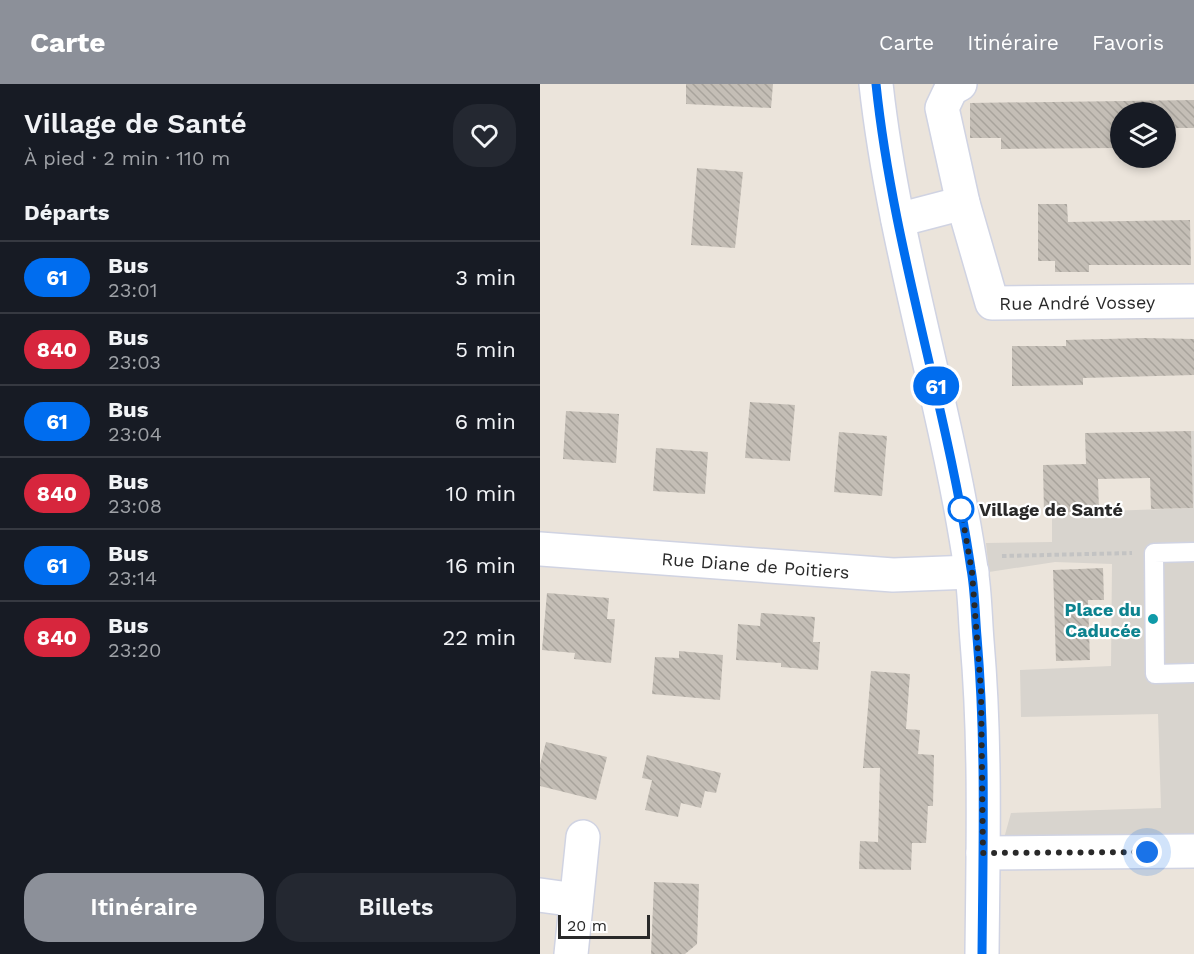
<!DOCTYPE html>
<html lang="fr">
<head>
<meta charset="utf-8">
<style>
  body { margin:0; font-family:"Work Sans",sans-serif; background:#242831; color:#f1f3f6; height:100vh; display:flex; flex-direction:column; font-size:22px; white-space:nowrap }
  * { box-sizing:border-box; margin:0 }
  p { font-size:20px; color:#9ea1a6 }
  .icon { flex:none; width:33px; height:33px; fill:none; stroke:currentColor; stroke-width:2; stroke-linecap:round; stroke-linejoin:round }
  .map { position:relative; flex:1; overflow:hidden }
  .side { display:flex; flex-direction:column; background:#171b24; width:540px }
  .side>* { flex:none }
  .badge { padding:0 12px; border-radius:20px; font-size:21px; line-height:39px }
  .buttons { position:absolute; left:570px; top:18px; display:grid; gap:12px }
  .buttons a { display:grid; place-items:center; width:66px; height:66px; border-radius:50%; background:#171b24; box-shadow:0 3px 9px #0003; font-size:30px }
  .scale { position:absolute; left:18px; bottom:15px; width:92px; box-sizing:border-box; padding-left:6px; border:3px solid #292929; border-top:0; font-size:16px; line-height:21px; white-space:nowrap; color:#292929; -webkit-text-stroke:4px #fff; paint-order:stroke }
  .you { position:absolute; width:30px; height:30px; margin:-15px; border:4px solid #fff; border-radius:50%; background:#1a73e8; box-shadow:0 0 0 9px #1a73e833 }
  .map>.badge { position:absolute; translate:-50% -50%; box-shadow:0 0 0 3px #fff }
  h2 { padding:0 24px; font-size:22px; line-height:54px }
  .round { display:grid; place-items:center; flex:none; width:63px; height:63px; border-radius:24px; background:#242831 }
  .headline { display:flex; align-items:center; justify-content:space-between; height:102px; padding:0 24px }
  h1 { font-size:28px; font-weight:600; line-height:45px }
  .cta { display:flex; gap:12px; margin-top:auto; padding:12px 24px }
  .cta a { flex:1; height:69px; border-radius:24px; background:#8c9099; color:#fff; font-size:24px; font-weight:600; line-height:69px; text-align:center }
  .cta a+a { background:#242831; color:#f1f3f6 }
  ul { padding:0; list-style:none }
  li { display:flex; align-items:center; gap:18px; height:72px; padding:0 24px; border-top:2px solid #363941 }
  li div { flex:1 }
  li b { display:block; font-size:22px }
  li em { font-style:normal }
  li .badge { min-width:66px; font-weight:700; text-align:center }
  header { display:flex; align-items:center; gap:36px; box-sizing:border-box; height:84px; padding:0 30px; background:#8c9099; color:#fff }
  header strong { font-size:28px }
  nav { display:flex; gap:33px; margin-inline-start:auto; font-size:21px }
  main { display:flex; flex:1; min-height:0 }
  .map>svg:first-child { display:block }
  .plaza { fill:#d8d4ce }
  .building { fill:url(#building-back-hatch) }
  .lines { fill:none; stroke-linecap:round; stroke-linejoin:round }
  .lane-casing { stroke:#d0d3e2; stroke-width:21 }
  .street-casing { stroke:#d0d3e2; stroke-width:36 }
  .secondary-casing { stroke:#d0d3e2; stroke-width:36 }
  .path { stroke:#c3c3c3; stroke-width:4; stroke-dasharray:4.5 3; stroke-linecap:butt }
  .lane { stroke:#fff; stroke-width:18 }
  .street { stroke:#fff; stroke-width:33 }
  .secondary { stroke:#fff; stroke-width:33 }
  .line-casing { stroke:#fff; stroke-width:14 }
  .line { stroke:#006def; stroke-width:9 }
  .walk { stroke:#292929; stroke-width:6; stroke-dasharray:0 10.8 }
  .stop-dot { fill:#fff; stroke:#006def; stroke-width:3 }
  .culture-dot { fill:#0f9aa8; stroke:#fff; stroke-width:2 }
  .labels { text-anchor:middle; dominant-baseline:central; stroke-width:4.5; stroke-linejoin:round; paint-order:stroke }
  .street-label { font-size:18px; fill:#292929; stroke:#fff }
  .stop-label { font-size:18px; font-weight:bold; fill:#292929; stroke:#fff; text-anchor:start }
  .culture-label { font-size:18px; font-weight:bold; fill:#0d838f; stroke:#fff; text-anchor:end }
</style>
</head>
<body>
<header>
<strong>Carte</strong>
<nav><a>Carte</a><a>Itinéraire</a><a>Favoris</a></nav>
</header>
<main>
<section class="side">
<div class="headline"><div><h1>Village de Santé</h1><p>À pied · 2 min · 110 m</p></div><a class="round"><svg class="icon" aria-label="heart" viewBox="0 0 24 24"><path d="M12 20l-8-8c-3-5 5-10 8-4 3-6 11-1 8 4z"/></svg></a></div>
<h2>Départs</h2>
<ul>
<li><span class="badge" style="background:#006def;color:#fff">61</span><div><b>Bus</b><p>23:01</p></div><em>3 min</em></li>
<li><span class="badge" style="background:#d7263d;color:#fff">840</span><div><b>Bus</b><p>23:03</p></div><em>5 min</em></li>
<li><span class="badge" style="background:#006def;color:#fff">61</span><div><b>Bus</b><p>23:04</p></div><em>6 min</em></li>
<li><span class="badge" style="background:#d7263d;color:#fff">840</span><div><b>Bus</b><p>23:08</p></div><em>10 min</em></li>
<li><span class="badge" style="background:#006def;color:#fff">61</span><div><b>Bus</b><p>23:14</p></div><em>16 min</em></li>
<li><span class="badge" style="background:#d7263d;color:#fff">840</span><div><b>Bus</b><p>23:20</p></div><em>22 min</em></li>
</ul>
<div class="cta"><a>Itinéraire</a><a>Billets</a></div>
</section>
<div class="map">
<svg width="654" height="870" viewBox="0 0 654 870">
  <defs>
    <pattern id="building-back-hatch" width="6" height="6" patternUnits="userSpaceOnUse" patternTransform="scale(1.5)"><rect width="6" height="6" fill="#c4beb6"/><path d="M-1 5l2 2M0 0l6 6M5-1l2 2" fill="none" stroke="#a8a39c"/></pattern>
  </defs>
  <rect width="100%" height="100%" fill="#ebe4db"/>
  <path class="plaza" d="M 651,347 L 654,347 L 654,763 L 461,765 L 471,729 L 621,724 L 618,630 L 481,633 L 480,586 L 571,582 L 572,480 L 515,478 L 449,488 L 446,459 L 512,458 L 512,429 L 652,424 Z"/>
  <g class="building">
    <path d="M 146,0 L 233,0 L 231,24 L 146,20 Z"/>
    <path d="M 654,16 L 654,44 L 636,44 L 636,56 L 626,56 L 626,28 L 580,28 L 580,64 L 461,65 L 461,54 L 430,54 L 430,19 Z"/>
    <path d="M 157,84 L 203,88 L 195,164 L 151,161 Z"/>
    <path d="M 498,120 L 527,120 L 528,138 L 650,136 L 651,181 L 549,181 L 549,188 L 515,188 L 515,177 L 498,177 Z"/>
    <path d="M 604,254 L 654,255 L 654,291 L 543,294 L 543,301 L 472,302 L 472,262 L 526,262 L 526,256 Z"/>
    <path d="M 210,318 L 255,321 L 250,377 L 205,374 Z"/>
    <path d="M 26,327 L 79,330 L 76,379 L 23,375 Z"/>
    <path d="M 651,347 L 653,424 L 611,425 L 610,394 L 558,395 L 559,427 L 504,429 L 503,381 L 546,380 L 545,349 Z"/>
    <path d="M 299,348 L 347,352 L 342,412 L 294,408 Z"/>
    <path d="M 116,364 L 168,368 L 165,410 L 113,407 Z"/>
    <path d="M 563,484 L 564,516 L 548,516 L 550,576 L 516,577 L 513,486 Z"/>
    <path d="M 7,509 L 69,514 L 67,535 L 75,535 L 71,579 L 34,575 L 35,569 L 2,566 Z"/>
    <path d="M 221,529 L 275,533 L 273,558 L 280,558 L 278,586 L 241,583 L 241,579 L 196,576 L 198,540 L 220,542 Z"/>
    <path d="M 139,567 L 183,571 L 180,616 L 112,610 L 115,573 L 139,574 Z"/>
    <path d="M 331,587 L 370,590 L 366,645 L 380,646 L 378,670 L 394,671 L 393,722 L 388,722 L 386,759 L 372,759 L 371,786 L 319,785 L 320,757 L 338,758 L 340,684 L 323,684 Z"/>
    <path d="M 6,658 L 67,673 L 56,716 L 0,702 L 0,681 Z"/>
    <path d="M 107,671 L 181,689 L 176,709 L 165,707 L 161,724 L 141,719 L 138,733 L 105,726 L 112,696 L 102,694 Z"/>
    <path d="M 114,798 L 159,800 L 157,860 L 145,870 L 111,870 Z"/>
  </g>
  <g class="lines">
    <g class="lane-casing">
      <path id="lane" d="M 654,468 L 614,469 L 615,590 L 654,589"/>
    </g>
    <g class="street-casing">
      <g id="street">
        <path id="s1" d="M 420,0 L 411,5 L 402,24 L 423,119 L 452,219 L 654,217"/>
        <path d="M 358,136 L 423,119"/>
        <path id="s2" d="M 0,465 L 353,491 L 432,488"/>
        <path d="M 443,769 L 654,767"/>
        <path d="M 0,811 L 36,816"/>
        <path d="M 31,870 L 43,753"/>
      </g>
    </g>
    <g class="secondary-casing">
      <path id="secondary" d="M 336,0 C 354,164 407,322 431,485 C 435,509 435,533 437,557 C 446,661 443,766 442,870"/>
    </g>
    <path class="path" d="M 462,472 L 592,469"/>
    <use href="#lane" class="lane"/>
    <use href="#street" class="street"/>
    <use href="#secondary" class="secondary"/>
  </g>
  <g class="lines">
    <g class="line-casing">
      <path id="line" d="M 336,0 C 353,164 407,322 431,485 C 435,507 435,530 437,553 C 446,658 443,764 442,870"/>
    </g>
    <use href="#line" class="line"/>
    <path class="walk" d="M 421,425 L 432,488 L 441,607 L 443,769 L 607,768"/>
  </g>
  <circle class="stop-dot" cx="421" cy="425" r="12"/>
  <circle class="culture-dot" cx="613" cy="535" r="6"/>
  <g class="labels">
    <g class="street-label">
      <text stroke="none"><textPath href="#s1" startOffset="318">Rue André Vossey</textPath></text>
      <text stroke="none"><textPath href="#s2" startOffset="216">Rue Diane de Poitiers</textPath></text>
    </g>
    <g class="stop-label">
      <text x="439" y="425">Village de Santé</text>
    </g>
    <g class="culture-label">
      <text x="601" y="525">Place du<tspan x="601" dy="21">Caducée</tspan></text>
    </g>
  </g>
</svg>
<div class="buttons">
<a><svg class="icon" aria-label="layers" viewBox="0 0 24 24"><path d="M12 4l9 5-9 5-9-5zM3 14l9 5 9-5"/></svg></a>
</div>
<div class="scale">20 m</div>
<div class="you" style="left:607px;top:768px"></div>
<b class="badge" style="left:396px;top:302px;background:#006def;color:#fff">61</b>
</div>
</main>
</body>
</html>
